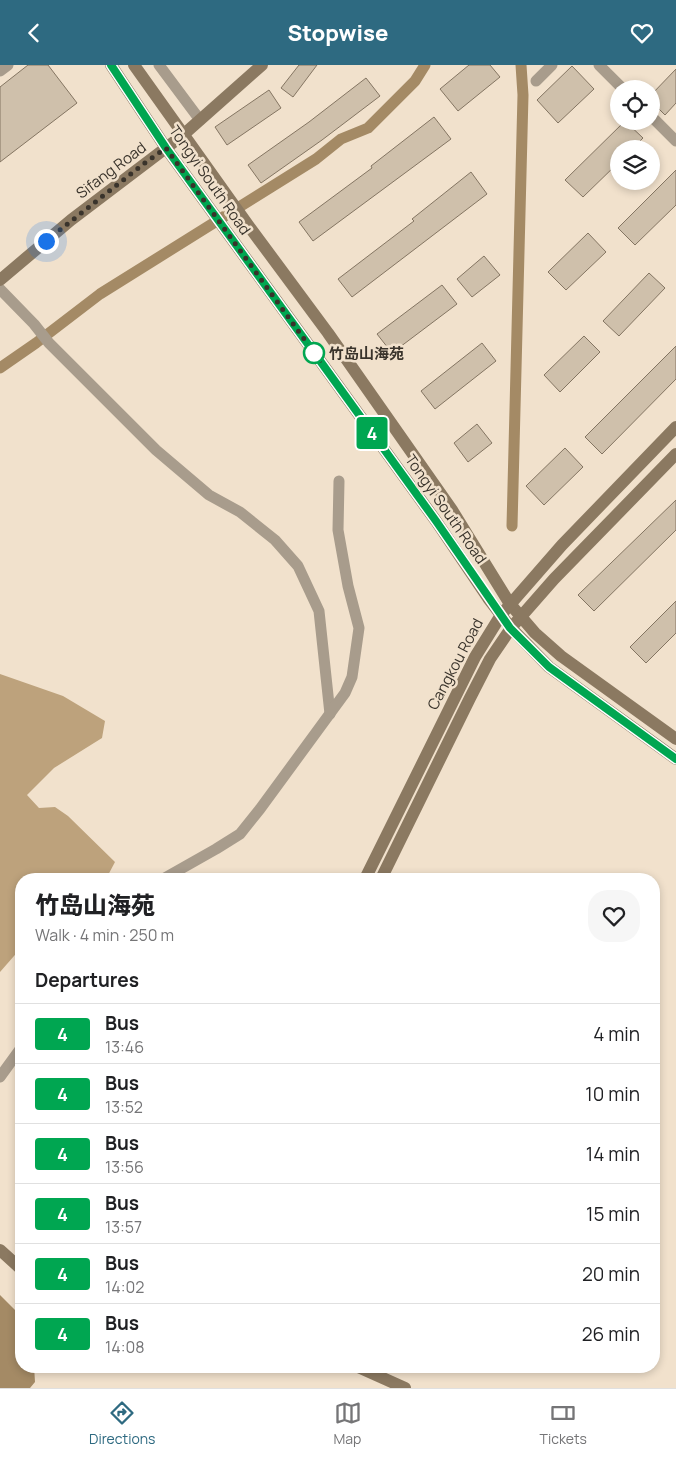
<!DOCTYPE html>
<html lang="en">
<head>
<meta charset="utf-8">
<style>
  body { margin:0; font-family:Manrope,"Noto Sans SC",sans-serif; background:#f6f6f6; color:#202124; height:100vh; display:flex; flex-direction:column; font-size:19px; white-space:nowrap }
  * { box-sizing:border-box; margin:0 }
  p { font-size:16px; color:#757577 }
  .icon { flex:none; width:28px; height:28px; fill:none; stroke:currentColor; stroke-width:2; stroke-linecap:round; stroke-linejoin:round }
  .map { position:relative; flex:1; overflow:hidden }
  .sheet { position:absolute; left:15px; top:808px; width:645px; height:500px; display:flex; flex-direction:column; background:#fff; border-radius:20px; box-shadow:0 2px 8px #0003 }
  .sheet>* { flex:none }
  .badge { padding:0 10px; border-radius:4px; font-size:18px; line-height:32px }
  .fabs { position:absolute; left:610px; top:15px; display:grid; gap:10px }
  .fabs a { display:grid; place-items:center; width:50px; height:50px; border-radius:50%; background:#fff; box-shadow:0 2px 8px #0003; font-size:25px }
  .you { position:absolute; width:25px; height:25px; margin:-12px; border:4px solid #fff; border-radius:50%; background:#1a73e8; box-shadow:0 0 0 8px #1a73e833 }
  .map>.badge { position:absolute; translate:-50% -50%; box-shadow:0 0 0 2px #fff }
  h2 { padding:0 20px; font-size:19px; line-height:45px }
  .round { display:grid; place-items:center; flex:none; width:52px; height:52px; border-radius:20px; background:#f6f6f6 }
  .summary { display:flex; align-items:center; justify-content:space-between; height:85px; padding:0 20px }
  h1 { font-size:24px; font-weight:800; line-height:38px }
  ul { padding:0; list-style:none }
  li { display:flex; align-items:center; gap:15px; height:60px; padding:0 20px; border-top:1px solid #e0e0e0 }
  li div { flex:1 }
  li b { display:block; font-size:19px }
  li em { font-style:normal }
  li .badge { min-width:55px; font-weight:700; text-align:center }
  header { display:flex; justify-content:space-between; align-items:center; height:65px; padding:0 20px; background:#2e6a81; color:#fff; font-size:22px; font-weight:800 }
  .tabs { display:flex; justify-content:space-around; align-items:center; height:70px; border-top:1px solid #e0e0e0; background:#fff; font-size:14px; color:#757577 }
  .tabs a { display:grid; justify-items:center; gap:2px }
  .tabs .selected { color:#2e6a81 }
  .map>svg:first-child { display:block }
  .forest { fill:#bda27c }
  .water { fill:#a48a65 }
  .lines { fill:none; stroke-linecap:round; stroke-linejoin:round }
  .canal { stroke:#a48a65; stroke-width:11 }
  .building { fill:#cfc0ab; stroke:#847562 }
  .street { stroke:#a89c8c; stroke-width:11 }
  .secondary { stroke:#8b7961; stroke-width:12 }
  .line-casing { stroke:#fff; stroke-width:11 }
  .line { stroke:#00a651; stroke-width:8 }
  .walk { stroke:#39332b; stroke-width:5; stroke-dasharray:0 9 }
  .stop-dot { fill:#fff; stroke:#00a651; stroke-width:2.5 }
  .labels { text-anchor:middle; dominant-baseline:central; stroke-width:5; stroke-linejoin:round; paint-order:stroke }
  .street-label { font-size:15px; fill:#39332b; stroke:#f1e1cc }
  .stop-label { font-size:15px; font-weight:bold; fill:#39332b; stroke:#f1e1cc; text-anchor:start }
</style>
</head>
<body>
<header><svg class="icon" aria-label="back" viewBox="0 0 24 24"><path d="M15 5l-7 7 7 7"/></svg>Stopwise<svg class="icon" aria-label="heart" viewBox="0 0 24 24"><path d="M12 20l-8-8c-3-5 5-10 8-4 3-6 11-1 8 4z"/></svg></header>
<div class="map">
<svg width="676" height="1323" viewBox="0 0 676 1323">
  <rect width="100%" height="100%" fill="#f1e1cc"/>
  <path class="forest" d="M 0,609 L 63,631 L 105,656 L 102,673 L 54,703 L 27,730 L 39,743 L 55,742 L 68,751 L 115,797 L 106,814 L 21,814 L 21,883 L 0,907 Z"/>
  <path class="water" d="M 0,1230 L 21,1251 L 21,1301 L 34,1301 L 35,1317 L 30,1323 L 0,1323 Z"/>
  <g class="lines">
    <g class="canal">
      <path d="M 0,303 L 36,278 L 100,229 L 316,94 L 341,74 L 368,63 L 415,16 L 425,0"/>
      <path d="M 512,461 L 523,30 L 521,0"/>
    </g>
  </g>
  <g class="building">
    <path d="M 28,0 L 48,0 L 77,38 L 0,97 L 0,22 Z"/>
    <path d="M 299,0 L 317,0 L 293,32 L 281,23 Z"/>
    <path d="M 469,0 L 490,0 L 500,12 L 458,46 L 440,24 Z"/>
    <path d="M 572,1 L 594,24 L 558,58 L 537,35 Z"/>
    <path d="M 676,4 L 676,38 L 665,50 L 651,36 L 651,30 Z"/>
    <path d="M 366,13 L 380,31 L 322,75 L 261,118 L 248,100 L 309,57 Z"/>
    <path d="M 269,25 L 281,43 L 227,80 L 215,62 Z"/>
    <path d="M 434,52 L 451,74 L 313,176 L 299,157 L 372,103 L 371,101 Z"/>
    <path d="M 625,56 L 643,73 L 632,84 L 619,84 L 619,97 L 583,132 L 565,115 Z"/>
    <path d="M 676,105 L 676,140 L 635,180 L 618,163 Z"/>
    <path d="M 471,107 L 487,129 L 352,232 L 338,214 L 414,156 L 412,154 Z"/>
    <path d="M 588,168 L 606,187 L 566,225 L 548,207 Z"/>
    <path d="M 484,191 L 500,210 L 472,232 L 457,214 Z"/>
    <path d="M 649,208 L 665,223 L 619,271 L 603,256 Z"/>
    <path d="M 442,220 L 457,239 L 392,288 L 377,269 Z"/>
    <path d="M 584,271 L 600,287 L 560,327 L 544,310 Z"/>
    <path d="M 482,278 L 496,296 L 435,344 L 421,326 Z"/>
    <path d="M 676,281 L 676,314 L 602,389 L 585,372 Z"/>
    <path d="M 477,359 L 492,378 L 468,397 L 454,378 Z"/>
    <path d="M 565,383 L 583,402 L 544,440 L 526,421 Z"/>
    <path d="M 676,435 L 676,465 L 594,546 L 578,530 Z"/>
    <path d="M 676,536 L 676,568 L 646,598 L 630,582 Z"/>
  </g>
  <g class="lines">
    <g class="street">
      <path d="M 159,0 L 200,55"/>
      <path d="M 599,0 L 623,24"/>
      <path d="M 0,6 L 8,0"/>
      <path d="M 536,16 L 552,0"/>
      <path d="M 651,51 L 676,76"/>
      <path d="M 0,224 L 34,259 L 49,278 L 156,385 L 209,430 L 240,447 L 275,475 L 298,501 L 319,546 L 330,649"/>
      <path d="M 163,814 L 216,784 L 240,769 L 260,744 L 345,628 L 352,612 L 359,563 L 348,521 L 338,465 L 339,416"/>
      <path d="M 0,1012 L 21,983"/>
    </g>
    <g class="secondary">
      <path d="M 111,0 L 166,83 L 436,456 L 488,533 L 511,563 L 549,602 L 676,694"/>
      <path d="M 134,0 L 248,160 L 328,268 L 452,445 L 510,539 L 535,568 L 561,591 L 676,674"/>
      <path d="M 0,215 L 71,155 L 183,70 L 262,0"/>
      <path d="M 365,814 L 475,592 L 501,550 L 562,480 L 676,362"/>
      <path d="M 381,814 L 470,633 L 490,594 L 511,563 L 554,514 L 676,389"/>
      <path d="M 0,1185 L 21,1204"/>
      <path d="M 356,1301 L 405,1323"/>
    </g>
  </g>
  <g class="lines">
    <g class="line-casing">
      <path id="line" d="M 111,0 L 166,83 L 436,456 L 510,563 L 549,602 L 676,694"/>
    </g>
    <use href="#line" class="line"/>
    <path class="walk" d="M 46,176 L 146,97 L 166,83 L 320,296 L 314,288"/>
  </g>
  <circle class="stop-dot" cx="314" cy="288" r="10"/>
  <g class="labels">
    <g class="street-label">
      <text transform="translate(111 105) rotate(-37)">Sifang Road</text>
      <text transform="translate(210 115) rotate(55)">Tongyi South Road</text>
      <text transform="translate(446 444) rotate(55)">Tongyi South Road</text>
      <text transform="translate(455 599) rotate(-62)">Cangkou Road</text>
    </g>
    <g class="stop-label">
      <text x="329" y="288">竹岛山海苑</text>
    </g>
  </g>
</svg>
<div class="fabs">
<a><svg class="icon" aria-label="locate" viewBox="0 0 24 24"><circle cx="12" cy="12" r="6"/><path d="M12 2v4M12 18v4M2 12h4M18 12h4"/></svg></a>
<a><svg class="icon" aria-label="layers" viewBox="0 0 24 24"><path d="M12 4l9 5-9 5-9-5zM3 14l9 5 9-5"/></svg></a>
</div>
<div class="you" style="left:46px;top:176px"></div>
<b class="badge" style="left:372px;top:368px;background:#00a651;color:#fff">4</b>
<section class="sheet">
<div class="summary"><div><h1>竹岛山海苑</h1><p>Walk · 4 min · 250 m</p></div><a class="round"><svg class="icon" aria-label="heart" viewBox="0 0 24 24"><path d="M12 20l-8-8c-3-5 5-10 8-4 3-6 11-1 8 4z"/></svg></a></div>
<h2>Departures</h2>
<ul>
<li><span class="badge" style="background:#00a651;color:#fff">4</span><div><b>Bus</b><p>13:46</p></div><em>4 min</em></li>
<li><span class="badge" style="background:#00a651;color:#fff">4</span><div><b>Bus</b><p>13:52</p></div><em>10 min</em></li>
<li><span class="badge" style="background:#00a651;color:#fff">4</span><div><b>Bus</b><p>13:56</p></div><em>14 min</em></li>
<li><span class="badge" style="background:#00a651;color:#fff">4</span><div><b>Bus</b><p>13:57</p></div><em>15 min</em></li>
<li><span class="badge" style="background:#00a651;color:#fff">4</span><div><b>Bus</b><p>14:02</p></div><em>20 min</em></li>
<li><span class="badge" style="background:#00a651;color:#fff">4</span><div><b>Bus</b><p>14:08</p></div><em>26 min</em></li>
</ul>
</section>
</div>
<nav class="tabs">
<a class="selected"><svg class="icon" aria-label="directions" viewBox="0 0 24 24"><path d="M12 3l9 9-9 9-9-9zM9 14v-3h6M13 9l2 2-2 2"/></svg>Directions</a>
<a><svg class="icon" aria-label="map" viewBox="0 0 24 24"><path d="M3 6l6-2 6 2 6-2v14l-6 2-6-2-6 2zM9 4v14M15 6v14"/></svg>Map</a>
<a><svg class="icon" aria-label="tickets" viewBox="0 0 24 24"><path d="M3 7h18v10H3zM15 7v10"/></svg>Tickets</a>
</nav>
</body>
</html>
